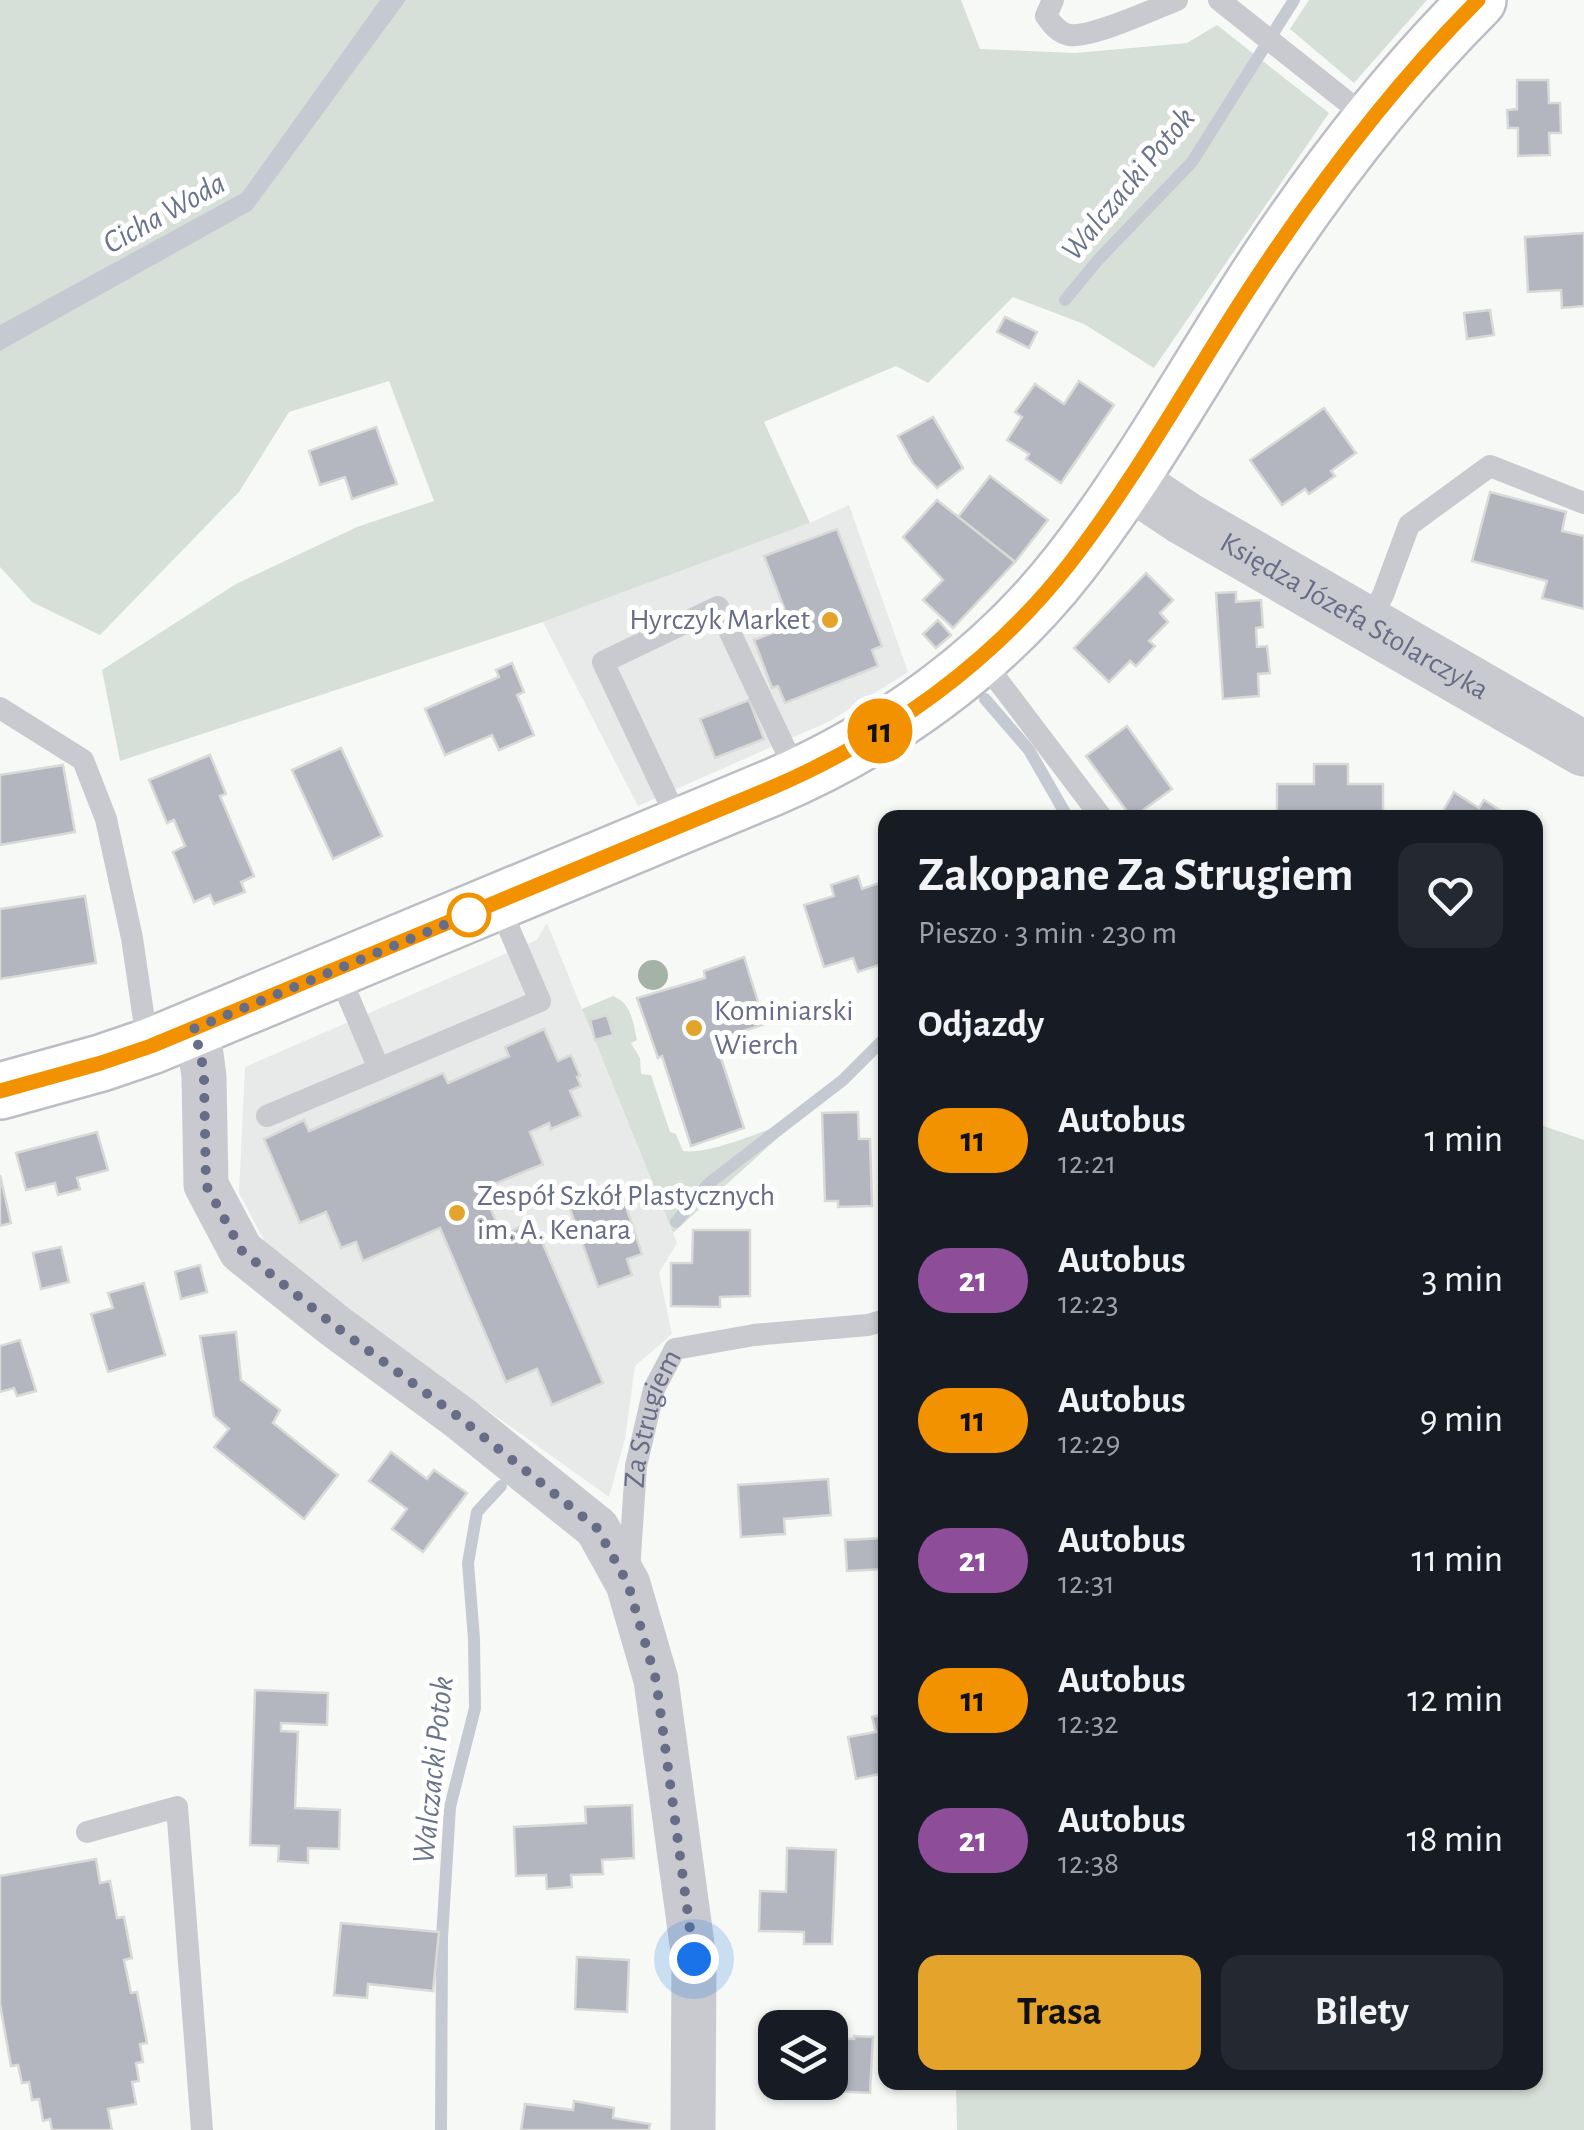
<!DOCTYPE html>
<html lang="pl">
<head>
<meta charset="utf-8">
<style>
  body { margin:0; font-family:"Alegreya Sans",sans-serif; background:#242831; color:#f1f3f6; height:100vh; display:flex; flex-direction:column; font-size:38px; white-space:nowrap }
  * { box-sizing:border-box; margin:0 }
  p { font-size:32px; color:#9ea1a6 }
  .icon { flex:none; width:55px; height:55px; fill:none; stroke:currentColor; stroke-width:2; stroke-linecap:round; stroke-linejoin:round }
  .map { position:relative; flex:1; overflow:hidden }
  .details { position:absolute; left:878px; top:810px; width:665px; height:1280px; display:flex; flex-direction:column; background:#171b24; border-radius:20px; box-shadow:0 2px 8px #0004 }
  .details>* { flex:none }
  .badge { padding:0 20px; border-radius:32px; font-size:35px; line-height:65px }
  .fabs { position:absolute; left:758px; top:2010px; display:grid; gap:20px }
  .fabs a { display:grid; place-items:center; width:90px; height:90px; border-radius:20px; background:#171b24; box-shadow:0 2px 8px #0004; font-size:50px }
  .you { position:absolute; width:50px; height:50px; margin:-25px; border:8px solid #fff; border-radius:50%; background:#1a73e8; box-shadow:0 0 0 15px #1a73e833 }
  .map>.badge { position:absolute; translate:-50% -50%; box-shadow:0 0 0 5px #fff }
  h2 { padding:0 40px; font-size:38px; line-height:90px }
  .round { display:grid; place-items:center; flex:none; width:105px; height:105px; border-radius:20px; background:#242831 }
  .headline { display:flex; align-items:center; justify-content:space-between; height:170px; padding:0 40px }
  h1 { font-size:48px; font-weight:700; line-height:75px }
  .primary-button { display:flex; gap:20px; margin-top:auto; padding:20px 40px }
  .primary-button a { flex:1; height:115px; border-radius:20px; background:#e4a32b; color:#111; font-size:40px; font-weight:700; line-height:115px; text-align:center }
  .primary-button a+a { background:#242831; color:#f1f3f6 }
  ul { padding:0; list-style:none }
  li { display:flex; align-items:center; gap:30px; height:140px; padding:0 40px }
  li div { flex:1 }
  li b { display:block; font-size:38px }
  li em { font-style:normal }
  li .badge { min-width:110px; font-weight:700; text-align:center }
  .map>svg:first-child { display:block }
  .built { fill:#e8e9e9 }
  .green { fill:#d7e0d8 }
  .water { fill:#c5cad2 }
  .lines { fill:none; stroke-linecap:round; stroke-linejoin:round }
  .stream { stroke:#c5cad2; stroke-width:12 }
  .building { fill:#b3b5bf; stroke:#d9dad8; stroke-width:2.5 }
  .secondary-casing { stroke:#bdbec5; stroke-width:60 }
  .service { stroke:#c9cacf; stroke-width:22 }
  .minor { stroke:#c9cacf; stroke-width:45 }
  .tertiary { stroke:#c9cacf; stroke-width:55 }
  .secondary { stroke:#fff; stroke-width:55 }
  .tree { fill:#a5b3a7 }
  .line-casing { stroke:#fff; stroke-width:22 }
  .line { stroke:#f39200; stroke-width:15 }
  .walk { stroke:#676c87; stroke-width:10; stroke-dasharray:0 18 }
  .poi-dot { fill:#e4a32b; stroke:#fff; stroke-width:4 }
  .stop-dot { fill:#fff; stroke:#f39200; stroke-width:5 }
  .labels { text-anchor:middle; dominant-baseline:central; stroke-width:10; stroke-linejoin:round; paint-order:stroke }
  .street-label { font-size:30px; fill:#676c87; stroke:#fff }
  .poi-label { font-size:30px; fill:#676c87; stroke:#fff; text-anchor:start }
  .water-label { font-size:32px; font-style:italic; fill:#69738a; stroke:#fff }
</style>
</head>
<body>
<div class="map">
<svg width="1584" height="2130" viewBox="0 0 1584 2130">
  <rect width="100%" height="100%" fill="#f7f9f6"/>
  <g class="built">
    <path d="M 849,505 L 908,672 L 830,721 L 638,806 L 543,622 L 810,523 Z"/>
    <path d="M 547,923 L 677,1243 L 659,1273 L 672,1334 L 635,1366 L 625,1439 L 609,1497 L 273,1257 L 239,1193 L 245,1067 L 537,940 Z"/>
  </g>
  <g class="green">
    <path d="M 0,0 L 961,0 L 980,49 L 1075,53 L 1187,43 L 1217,25 L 1329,113 L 1154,368 L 1084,324 L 1013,297 L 928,383 L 896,366 L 764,422 L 810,523 L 543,622 L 120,761 L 102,670 L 236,584 L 357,527 L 434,501 L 389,381 L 289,412 L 239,492 L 100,635 L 32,602 L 0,567 Z"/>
    <path d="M 1309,0 L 1427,0 L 1354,83 L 1290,29 Z"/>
    <path d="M 613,996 C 632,1004 633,1022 637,1040 L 631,1043 L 640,1058 L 641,1074 L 651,1075 L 670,1132 L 676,1134 L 683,1151 C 711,1155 773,1127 801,1117 L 673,1233 L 582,1009 Z"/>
    <path d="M 1535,1123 L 1584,1140 L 1584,2130 L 957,2130 L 956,2083 L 1535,2082 Z"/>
  </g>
  <path class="water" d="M 380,0 L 406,0 L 252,210 L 0,351 L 0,325 L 242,193 Z"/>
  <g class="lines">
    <g class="stream">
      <path d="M 1065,300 L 1098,260 L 1192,162 L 1294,0"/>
      <path d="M 985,699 L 1029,750 L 1068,818"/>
      <path d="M 676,1222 L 708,1184 L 843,1080 L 885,1038"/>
      <path d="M 441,2130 L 442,1938 L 450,1807 L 475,1708 L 474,1639 L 468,1563 L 477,1512 L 501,1486"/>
    </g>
  </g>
  <g class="building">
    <path d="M 1517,80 L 1548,80 L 1549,103 L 1560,103 L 1561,133 L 1549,133 L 1550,155 L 1518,156 L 1518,128 L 1508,128 L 1507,110 L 1517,109 Z"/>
    <path d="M 1584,233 L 1584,306 L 1562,308 L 1561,290 L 1528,292 L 1525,237 Z"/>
    <path d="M 1490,310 L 1494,335 L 1467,339 L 1464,313 Z"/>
    <path d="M 1005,317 L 1037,332 L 1029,348 L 997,332 Z"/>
    <path d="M 1079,381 L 1114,405 L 1061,483 L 1026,459 L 1029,454 L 1007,440 L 1022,417 L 1015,412 L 1035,384 L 1064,404 Z"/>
    <path d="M 1324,408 L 1356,453 L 1331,471 L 1335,476 L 1309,494 L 1305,489 L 1282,505 L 1250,460 Z"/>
    <path d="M 933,417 L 963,468 L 937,488 L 913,463 L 898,436 Z"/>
    <path d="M 376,427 L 397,484 L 352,499 L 345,477 L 320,485 L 309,451 Z"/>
    <path d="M 990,476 L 1048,520 L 1015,562 L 958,517 Z"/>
    <path d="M 1490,492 L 1566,512 L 1562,531 L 1584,536 L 1584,609 L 1542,598 L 1547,581 L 1472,561 Z"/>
    <path d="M 937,500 L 1015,562 L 953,628 L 923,600 L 943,580 L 903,537 Z"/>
    <path d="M 837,529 L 882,646 L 872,650 L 878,666 L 785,703 L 778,686 L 772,688 L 754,640 L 791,626 L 764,556 Z"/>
    <path d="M 1146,573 L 1173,600 L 1160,613 L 1168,622 L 1149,641 L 1155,646 L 1136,666 L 1130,661 L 1109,682 L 1074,648 Z"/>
    <path d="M 1236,592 L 1236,602 L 1261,600 L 1263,627 L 1256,628 L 1257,647 L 1267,646 L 1270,673 L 1258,674 L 1259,696 L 1223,699 L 1216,593 Z"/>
    <path d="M 938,620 L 951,635 L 936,648 L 923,634 Z"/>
    <path d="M 512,663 L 524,692 L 517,695 L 534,735 L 499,750 L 492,735 L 445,755 L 425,709 L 499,677 L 496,670 Z"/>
    <path d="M 749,700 L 764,739 L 715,758 L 700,719 Z"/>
    <path d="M 1127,726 L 1172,789 L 1132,818 L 1086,756 Z"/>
    <path d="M 341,748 L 382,836 L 333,859 L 292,770 Z"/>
    <path d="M 210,755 L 226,794 L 220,796 L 254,876 L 241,882 L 245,892 L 214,904 L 210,895 L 194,902 L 173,852 L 185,846 L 174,820 L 167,823 L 149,780 Z"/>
    <path d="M 1314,764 L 1348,764 L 1348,784 L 1383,784 L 1383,818 L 1277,818 L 1277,784 L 1314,784 Z"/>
    <path d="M 63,765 L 75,832 L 0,845 L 0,775 Z"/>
    <path d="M 1454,792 L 1479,808 L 1484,800 L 1512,818 L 1439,818 Z"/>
    <path d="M 858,876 L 862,889 L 885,881 L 885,951 L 882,951 L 885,963 L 858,972 L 853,958 L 824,967 L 804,905 L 834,896 L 831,885 Z"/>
    <path d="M 85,896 L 96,963 L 0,979 L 0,909 Z"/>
    <path d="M 744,957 L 765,1024 L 715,1040 L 744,1128 L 691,1146 L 662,1056 L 658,1058 L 637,998 L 705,978 L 704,971 Z"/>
    <path d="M 607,1015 L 613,1035 L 595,1040 L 590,1020 Z"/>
    <path d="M 544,1029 L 558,1061 L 571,1055 L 580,1076 L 577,1077 L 581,1086 L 570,1091 L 581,1116 L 551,1129 L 549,1123 L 530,1132 L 543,1164 L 482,1189 L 502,1235 L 533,1221 L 603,1383 L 552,1405 L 537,1369 L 506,1382 L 440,1228 L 363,1261 L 356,1242 L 341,1248 L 326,1212 L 300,1223 L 264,1139 L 304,1120 L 309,1131 L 443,1073 L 448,1083 L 509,1056 L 505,1047 Z"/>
    <path d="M 858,1112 L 859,1139 L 870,1139 L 872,1206 L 838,1207 L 838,1201 L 825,1201 L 822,1113 Z"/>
    <path d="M 97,1132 L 108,1170 L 77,1178 L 80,1189 L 58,1195 L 55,1183 L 26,1190 L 16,1153 Z"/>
    <path d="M 0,1175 L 11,1223 L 0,1226 Z"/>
    <path d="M 620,1189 L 642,1254 L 627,1259 L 632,1275 L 598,1287 L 569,1206 Z"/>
    <path d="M 693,1230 L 750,1230 L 750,1296 L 720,1297 L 720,1307 L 671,1306 L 671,1263 L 692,1263 Z"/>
    <path d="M 61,1247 L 69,1282 L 41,1289 L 33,1253 Z"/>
    <path d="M 200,1265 L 207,1292 L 181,1299 L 175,1272 Z"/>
    <path d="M 144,1283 L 165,1355 L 108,1372 L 91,1314 L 113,1308 L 108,1293 Z"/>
    <path d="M 236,1332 L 241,1380 L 280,1410 L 273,1423 L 338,1475 L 304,1519 L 214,1447 L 229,1429 L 214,1416 L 200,1336 Z"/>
    <path d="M 20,1340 L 36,1391 L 17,1396 L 14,1388 L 0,1392 L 0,1346 Z"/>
    <path d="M 391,1452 L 427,1479 L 434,1470 L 467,1493 L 423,1552 L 392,1529 L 407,1509 L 369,1481 Z"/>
    <path d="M 828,1479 L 831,1515 L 784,1519 L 785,1534 L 741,1537 L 738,1485 Z"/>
    <path d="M 885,1538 L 885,1569 L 847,1571 L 845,1540 Z"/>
    <path d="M 255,1690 L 328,1693 L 327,1725 L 281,1723 L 281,1731 L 298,1732 L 295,1808 L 340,1810 L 339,1849 L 308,1848 L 308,1863 L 278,1861 L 279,1846 L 250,1845 Z"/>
    <path d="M 885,1714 L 885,1773 L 856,1779 L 848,1737 L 876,1732 L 872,1717 Z"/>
    <path d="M 632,1805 L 634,1858 L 602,1860 L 603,1874 L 571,1875 L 572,1887 L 547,1889 L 546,1875 L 516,1876 L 514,1827 L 586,1823 L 585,1807 Z"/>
    <path d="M 787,1848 L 836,1850 L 832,1944 L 804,1944 L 804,1932 L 759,1931 L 760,1891 L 786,1892 Z"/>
    <path d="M 96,1859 L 100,1883 L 110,1881 L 117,1918 L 124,1917 L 132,1958 L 124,1960 L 131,1993 L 137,1992 L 147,2043 L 140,2044 L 143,2062 L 136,2063 L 139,2081 L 132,2082 L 136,2104 L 108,2109 L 112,2130 L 52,2130 L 50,2119 L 43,2121 L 39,2099 L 32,2100 L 29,2082 L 22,2083 L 18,2065 L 11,2066 L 0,2004 L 0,1876 Z"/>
    <path d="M 341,1923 L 439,1932 L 433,1991 L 368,1984 L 367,1998 L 334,1995 Z"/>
    <path d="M 577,1957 L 629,1960 L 627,2012 L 575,2009 Z"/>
    <path d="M 854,2036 L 873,2037 L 870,2093 L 812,2090 L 812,2082 L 830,2082 L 830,2038 L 854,2039 Z"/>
    <path d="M 574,2101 L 614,2108 L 613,2118 L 650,2124 L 649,2130 L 521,2130 L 525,2104 L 573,2110 Z"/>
  </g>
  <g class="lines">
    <g class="secondary-casing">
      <path id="secondary" d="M 0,1091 L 101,1063 L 151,1046 L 771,788 C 886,739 993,662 1070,563 C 1143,469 1200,364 1265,265 C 1328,170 1398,80 1478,0"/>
    </g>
    <g class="service">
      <path d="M 1053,0 L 1046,16 C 1052,24 1059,34 1070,35 C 1092,38 1154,9 1177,0"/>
      <path d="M 1219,0 L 1370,120"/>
      <path d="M 1367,624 L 1383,595 L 1409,525 L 1490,466 L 1584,503"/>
      <path d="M 980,657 L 1102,818"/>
      <path d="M 0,708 L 83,760 L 106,819 L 132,938 L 144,1020 L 151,1046"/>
      <path d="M 680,825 L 603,662 L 718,607 L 798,776"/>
      <path d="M 337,970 L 379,1069 L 540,1001 L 498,903"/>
      <path d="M 267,1116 L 379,1069"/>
      <path id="s1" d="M 629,1571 L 636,1466 L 654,1389 L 675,1349 L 754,1335 L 868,1325 L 885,1320"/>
      <path d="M 87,1832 L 177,1807 L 202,2130"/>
    </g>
    <path class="minor" d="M 193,1029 L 201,1054 L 204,1077 L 206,1185 L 241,1251 L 335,1326 L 460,1418 L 597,1528 L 628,1584 L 656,1680 L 694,1959 L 693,2130"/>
    <path class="tertiary" id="s2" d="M 1127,480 L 1184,518 L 1584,749"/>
    <use href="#secondary" class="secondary"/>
  </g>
  <circle class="tree" cx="653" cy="975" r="15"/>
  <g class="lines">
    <g class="line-casing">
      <path id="line" d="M 0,1091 L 101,1063 L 151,1046 L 771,788 C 886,739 993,662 1070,563 C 1135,479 1187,385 1244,297 C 1313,191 1389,89 1478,0"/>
    </g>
    <use href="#line" class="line"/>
    <path class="walk" d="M 469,915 L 473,913 L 193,1029 L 201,1054 L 204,1078 L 206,1185 L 242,1251 L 335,1326 L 460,1418 L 597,1528 L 628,1584 L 656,1680 L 694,1959"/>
  </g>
  <g class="poi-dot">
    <circle cx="830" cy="620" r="10"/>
    <circle cx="694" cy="1028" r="10"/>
    <circle cx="457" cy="1213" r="10"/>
  </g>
  <circle class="stop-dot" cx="469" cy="915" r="20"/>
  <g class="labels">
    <g class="street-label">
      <text stroke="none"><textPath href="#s2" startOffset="265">Księdza Józefa Stolarczyka</textPath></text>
      <text stroke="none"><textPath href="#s1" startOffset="155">Za Strugiem</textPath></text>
    </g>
    <g class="poi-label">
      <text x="810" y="620" text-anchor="end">Hyrczyk Market</text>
      <text x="714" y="1011">Kominiarski<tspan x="714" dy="34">Wierch</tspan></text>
      <text x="477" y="1196">Zespół Szkół Plastycznych<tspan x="477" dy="34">im. A. Kenara</tspan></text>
    </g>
    <g class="water-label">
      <text transform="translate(1128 184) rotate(-50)">Walczacki Potok</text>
      <text transform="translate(164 213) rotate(-29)">Cicha Woda</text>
      <text transform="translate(433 1770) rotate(-84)">Walczacki Potok</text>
    </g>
  </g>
</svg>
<div class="fabs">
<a><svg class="icon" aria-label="layers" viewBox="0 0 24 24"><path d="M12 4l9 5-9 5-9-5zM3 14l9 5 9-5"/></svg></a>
</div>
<div class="you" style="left:694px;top:1959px"></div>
<b class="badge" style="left:880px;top:731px;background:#f39200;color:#111">11</b>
<section class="details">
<div class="headline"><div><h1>Zakopane Za Strugiem</h1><p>Pieszo · 3 min · 230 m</p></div><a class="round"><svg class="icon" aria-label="heart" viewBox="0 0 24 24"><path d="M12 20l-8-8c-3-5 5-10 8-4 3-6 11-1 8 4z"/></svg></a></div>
<h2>Odjazdy</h2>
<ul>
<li><span class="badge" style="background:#f39200;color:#111">11</span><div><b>Autobus</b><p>12:21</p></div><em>1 min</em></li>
<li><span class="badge" style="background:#8e4d99;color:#fff">21</span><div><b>Autobus</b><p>12:23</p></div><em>3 min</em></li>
<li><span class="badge" style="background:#f39200;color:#111">11</span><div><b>Autobus</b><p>12:29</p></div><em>9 min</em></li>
<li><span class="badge" style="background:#8e4d99;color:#fff">21</span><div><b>Autobus</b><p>12:31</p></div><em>11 min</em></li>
<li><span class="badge" style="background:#f39200;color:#111">11</span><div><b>Autobus</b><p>12:32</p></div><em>12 min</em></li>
<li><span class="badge" style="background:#8e4d99;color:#fff">21</span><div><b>Autobus</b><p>12:38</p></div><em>18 min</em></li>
</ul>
<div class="primary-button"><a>Trasa</a><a>Bilety</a></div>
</section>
</div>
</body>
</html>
